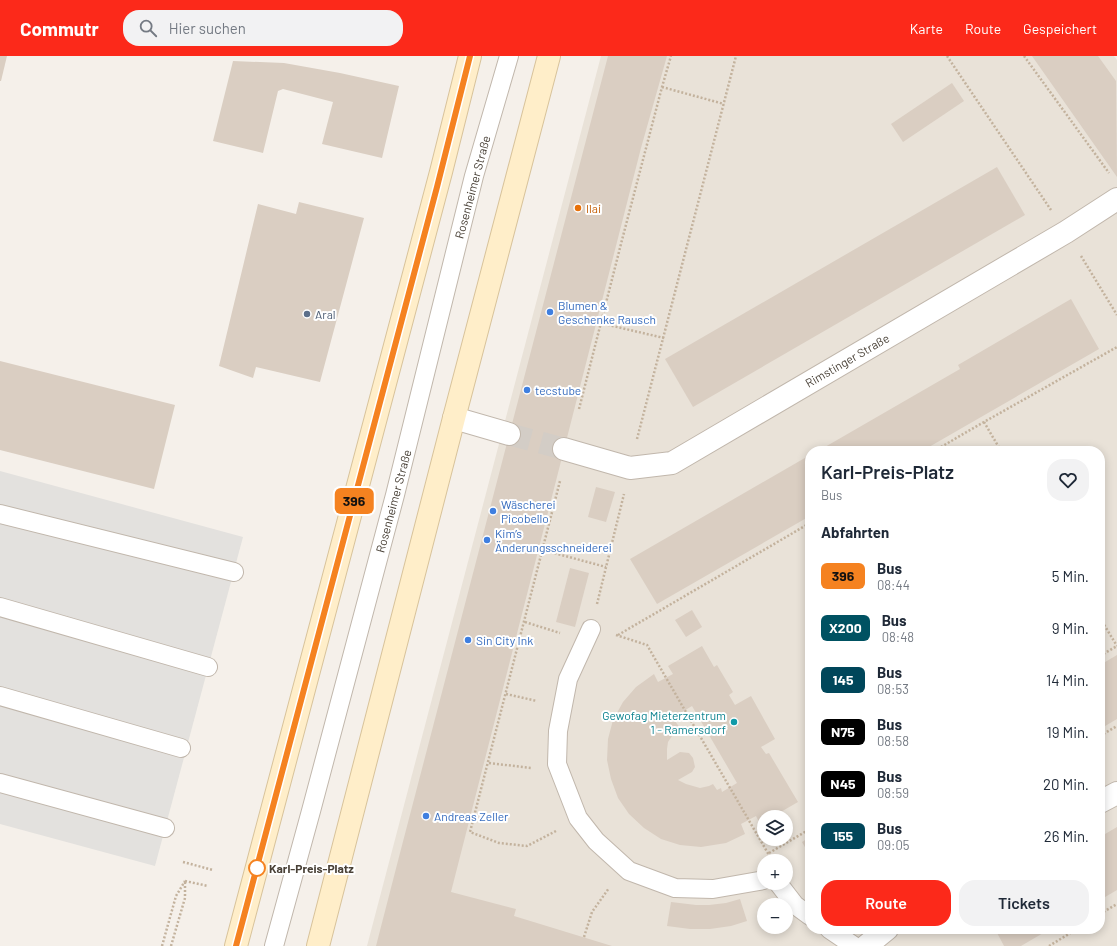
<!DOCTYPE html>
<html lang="de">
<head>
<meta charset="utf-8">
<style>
  body { margin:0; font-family:Barlow,sans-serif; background:#f2f2f3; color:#1f2937; height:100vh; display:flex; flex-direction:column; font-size:15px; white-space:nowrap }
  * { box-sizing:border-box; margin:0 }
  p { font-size:13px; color:#747a83 }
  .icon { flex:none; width:22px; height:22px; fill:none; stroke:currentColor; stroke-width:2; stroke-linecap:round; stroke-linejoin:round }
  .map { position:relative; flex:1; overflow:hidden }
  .details { position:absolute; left:805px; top:390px; width:300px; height:488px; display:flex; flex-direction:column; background:#fff; border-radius:16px; box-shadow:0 2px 10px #0003 }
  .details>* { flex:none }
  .badge { padding:0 8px; border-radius:6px; font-size:14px; line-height:26px }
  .buttons { position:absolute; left:757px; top:754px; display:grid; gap:8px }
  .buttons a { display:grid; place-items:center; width:36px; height:36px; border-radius:50%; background:#fff; box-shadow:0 2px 10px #0003; font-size:20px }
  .map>.badge { position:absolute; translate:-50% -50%; box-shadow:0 0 0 2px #fff }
  h2 { padding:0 16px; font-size:15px; line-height:36px }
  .round { display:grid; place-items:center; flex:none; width:42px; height:42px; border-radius:16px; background:#f2f2f3 }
  .overview { display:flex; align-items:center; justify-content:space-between; height:68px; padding:0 16px }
  h1 { font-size:19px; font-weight:600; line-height:30px }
  .primary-button { display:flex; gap:8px; margin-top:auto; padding:8px 16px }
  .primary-button a { flex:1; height:46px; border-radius:16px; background:#fc291a; color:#fff; font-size:16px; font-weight:600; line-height:46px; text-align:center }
  .primary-button a+a { background:#f2f2f3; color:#1f2937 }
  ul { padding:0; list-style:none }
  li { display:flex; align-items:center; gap:12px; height:52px; padding:0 16px }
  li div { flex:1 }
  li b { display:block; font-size:15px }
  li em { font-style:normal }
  li .badge { min-width:44px; font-weight:700; text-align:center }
  header { display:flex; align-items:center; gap:24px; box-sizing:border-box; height:56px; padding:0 20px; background:#fc291a; color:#fff }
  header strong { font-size:19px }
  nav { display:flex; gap:22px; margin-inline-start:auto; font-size:14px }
  .search { width:280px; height:36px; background:#f2f2f3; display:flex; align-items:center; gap:10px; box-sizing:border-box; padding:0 14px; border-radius:16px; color:#747a83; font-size:15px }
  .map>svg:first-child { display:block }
  .residential { fill:#e9e2d8; fill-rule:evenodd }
  .parking { fill:#e3e1de }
  .building { fill:#dacec2; fill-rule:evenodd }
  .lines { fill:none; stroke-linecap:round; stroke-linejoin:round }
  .street-tunnel { stroke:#d3cdc6; stroke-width:22; stroke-dasharray:22 11; stroke-linecap:butt }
  .lane-casing { stroke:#c1b7ac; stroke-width:20 }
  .street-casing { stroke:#c1b7ac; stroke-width:24 }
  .secondary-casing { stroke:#d8c39b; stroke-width:24 }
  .path { stroke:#c3b29d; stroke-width:2.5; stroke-dasharray:2 2; stroke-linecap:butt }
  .lane { stroke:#fff; stroke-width:18 }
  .street { stroke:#fff; stroke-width:22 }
  .secondary { stroke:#ffeec9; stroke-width:22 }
  .line-casing { stroke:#fff; stroke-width:9 }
  .line { stroke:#f58220; stroke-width:6 }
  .food-dot { fill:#e8710a; stroke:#fff; stroke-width:1.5 }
  .shop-dot { fill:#3f7fe0; stroke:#fff; stroke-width:1.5 }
  .service-dot { fill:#5c6f8a; stroke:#fff; stroke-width:1.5 }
  .culture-dot { fill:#0f9aa8; stroke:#fff; stroke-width:1.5 }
  .stop-dot { fill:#fff; stroke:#f58220; stroke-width:2 }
  .labels { text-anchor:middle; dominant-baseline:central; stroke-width:4; stroke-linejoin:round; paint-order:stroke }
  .street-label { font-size:12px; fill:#494137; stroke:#fff }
  .food-label { font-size:12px; fill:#c56008; stroke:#fff; text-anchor:start }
  .shop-label { font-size:12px; fill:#366cbe; stroke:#fff; text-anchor:start }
  .service-label { font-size:12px; fill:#4e5e75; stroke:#fff; text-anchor:start }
  .culture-label { font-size:12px; fill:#0d838f; stroke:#fff; text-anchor:end }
  .stop-label { font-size:12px; font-weight:bold; fill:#494137; stroke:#fff; text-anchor:start }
</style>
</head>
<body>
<header>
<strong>Commutr</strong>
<div class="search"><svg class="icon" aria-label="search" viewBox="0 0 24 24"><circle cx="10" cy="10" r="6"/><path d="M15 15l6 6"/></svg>Hier suchen</div>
<nav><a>Karte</a><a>Route</a><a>Gespeichert</a></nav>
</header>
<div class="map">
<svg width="1117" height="890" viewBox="0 0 1117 890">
  <rect width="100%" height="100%" fill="#f5f0ea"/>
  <path class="residential" d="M 601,0 L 1114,0 L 1117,4 L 1117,890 L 367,890 ZM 810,395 L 1100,395 L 1100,873 L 810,873 ZM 764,761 L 786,761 L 786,783 L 764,783 ZM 764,805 L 786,805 L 786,827 L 764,827 ZM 764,849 L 786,849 L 786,871 L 764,871 Z"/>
  <path class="parking" d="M 0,415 L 243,481 L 155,810 L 0,768 Z"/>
  <g class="building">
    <path d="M 0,0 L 7,0 L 1,25 L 0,25 Z"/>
    <path d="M 608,0 L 667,0 L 641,92 L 451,836 L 516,853 L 514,860 L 612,890 L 376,890 L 400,797 Z"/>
    <path d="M 1032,0 L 1098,0 L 1116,25 L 1117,121 Z"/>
    <path d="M 233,5 L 284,7 L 340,17 L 399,30 L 382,102 L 322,88 L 333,46 L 283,33 L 278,35 L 263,97 L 213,85 Z"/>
    <path d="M 952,27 L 964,45 L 903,86 L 891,68 Z"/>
    <path d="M 997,111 L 1025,159 L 693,351 L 665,303 Z"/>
    <path d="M 299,146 L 364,162 L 320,326 L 256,311 L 253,322 L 219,310 L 258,148 L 296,158 Z"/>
    <path d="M 1071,243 L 1099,293 L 922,395 L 818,395 L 960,313 L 958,309 Z"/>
    <path d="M 0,305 L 175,349 L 154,433 L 0,394 Z"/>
    <path d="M 810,399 L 810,460 L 657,548 L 630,503 Z"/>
    <path d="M 596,431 L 615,436 L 606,466 L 588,461 Z"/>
    <path d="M 570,512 L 589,517 L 575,571 L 556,566 Z"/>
    <path d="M 692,554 L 702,571 L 686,581 L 675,564 Z"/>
    <path d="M 702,590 L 714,611 L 717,609 L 733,636 L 729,639 L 735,649 L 751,640 L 775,683 L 761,691 L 766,698 L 769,697 L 798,746 L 772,761 L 764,761 L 764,766 L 760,768 L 756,760 L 741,768 L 745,778 L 726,787 L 701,791 L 680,789 L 661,783 L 644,772 L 629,758 L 618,742 L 611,723 L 607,704 L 608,683 L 613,664 L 623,646 L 636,631 L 654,618 L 658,626 L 673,618 L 668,610 ZM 692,650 L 737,727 L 722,736 L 721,732 L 717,734 L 713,728 L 709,730 L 700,732 L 686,728 L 678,724 L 692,716 L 695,711 L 693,702 L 689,697 L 680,696 L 667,704 L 667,693 L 668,686 L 672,680 L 680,672 L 675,665 L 679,662 L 677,659 Z"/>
    <path d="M 1117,599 L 1117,663 L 1100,673 L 1100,609 Z"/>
    <path d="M 1117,771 L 1117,834 L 1100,844 L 1100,781 Z"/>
    <path d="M 810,781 L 810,800 L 802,786 Z"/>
    <path d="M 740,843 L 747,865 L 731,870 L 710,873 L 690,873 L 667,870 L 671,846 L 696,849 L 709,849 L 726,847 Z"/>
    <path d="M 995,873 L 1050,873 L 1021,890 L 1004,890 Z"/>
  </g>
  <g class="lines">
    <path class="street-tunnel" d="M 509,378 L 564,393"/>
    <g class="lane-casing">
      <g id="lane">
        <path d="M 0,458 L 234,516"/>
        <path d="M 0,551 L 208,611"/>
        <path d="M 591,573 L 568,623 L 558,675 L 557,708 L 578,762 L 596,785 L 629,815 L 675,832 L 713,833 L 764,824"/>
        <path d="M 0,640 L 181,692"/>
        <path d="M 0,727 L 165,772"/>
        <path d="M 778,827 L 795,849 L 810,860"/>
        <path d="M 829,873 L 854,890"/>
        <path d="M 274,890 L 311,755 L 395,439 L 474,120 L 509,0"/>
      </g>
    </g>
    <g class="street-casing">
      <g id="street">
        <path d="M 454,362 L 509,378"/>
        <path d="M 564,393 L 630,412 L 672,407 L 1066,176 L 1117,143"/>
        <path d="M 1100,746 L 1117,737"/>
        <path d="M 866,890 L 887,873"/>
      </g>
    </g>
    <g class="secondary-casing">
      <g id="secondary">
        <path d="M 236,890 L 441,116 L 470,0"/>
        <path d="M 318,890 L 454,362 L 549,0"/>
      </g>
    </g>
    <g class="path">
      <path d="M 947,0 L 1051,154"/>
      <path d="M 1024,0 L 1109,117"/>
      <path d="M 662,31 L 724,48"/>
      <path d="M 1081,200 L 1117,259"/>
      <path d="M 600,267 L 664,282"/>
      <path d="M 579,353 L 622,184 L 662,31 L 671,0"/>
      <path d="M 984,366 L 1001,395"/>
      <path d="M 637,383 L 736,0"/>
      <path d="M 934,395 L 984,366 L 1117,291"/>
      <path d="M 543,494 L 606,511"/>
      <path d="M 597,548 L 624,438"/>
      <path d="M 1100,562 L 1117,590"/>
      <path d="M 525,566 L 560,577"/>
      <path d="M 616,579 L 647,589 L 769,799"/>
      <path d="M 618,579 L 810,467"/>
      <path d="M 1100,600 L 1117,590"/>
      <path d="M 506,638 L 537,645"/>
      <path d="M 1100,680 L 1117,670"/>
      <path d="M 489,707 L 531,712"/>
      <path d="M 556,775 L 527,790 L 499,787 L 470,776 L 560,425"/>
      <path d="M 769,797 L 810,773"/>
      <path d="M 183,806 L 213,814"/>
      <path d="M 185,825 L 208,830"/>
      <path d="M 1100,858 L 1117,848"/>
      <path d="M 584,881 L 592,856 L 609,832"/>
      <path d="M 162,890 L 176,840 L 185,825"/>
      <path d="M 171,890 L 185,842 L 185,825"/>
      <path d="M 1049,890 L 1077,873"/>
    </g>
    <use href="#lane" class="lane"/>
    <use href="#street" class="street"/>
    <use href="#secondary" class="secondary"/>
  </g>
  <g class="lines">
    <g class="line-casing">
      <path id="line" d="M 236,890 L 437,131 L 470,0"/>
    </g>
    <use href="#line" class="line"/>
  </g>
  <circle class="food-dot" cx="578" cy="152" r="4"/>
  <g class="shop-dot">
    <circle cx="550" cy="256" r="4"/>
    <circle cx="527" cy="334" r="4"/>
    <circle cx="493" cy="455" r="4"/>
    <circle cx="487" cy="484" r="4"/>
    <circle cx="468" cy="584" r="4"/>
    <circle cx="426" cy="760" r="4"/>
  </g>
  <circle class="service-dot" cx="307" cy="258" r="4"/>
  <circle class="culture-dot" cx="734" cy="666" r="4"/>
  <circle class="stop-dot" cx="257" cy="812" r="8"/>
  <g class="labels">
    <g class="street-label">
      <text transform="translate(472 131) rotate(-75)">Rosenheimer Straße</text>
      <text transform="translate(847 304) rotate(-30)">Rimstinger Straße</text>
      <text transform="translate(393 445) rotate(-75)">Rosenheimer Straße</text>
    </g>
    <g class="food-label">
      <text x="586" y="152">Ilai</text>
    </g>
    <g class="shop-label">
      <text x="558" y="249">Blumen &amp;<tspan x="558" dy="14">Geschenke Rausch</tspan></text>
      <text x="535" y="334">tecstube</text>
      <text x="501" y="448">Wäscherei<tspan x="501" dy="14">Picobello</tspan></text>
      <text x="495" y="477">Kim’s<tspan x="495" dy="14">Änderungsschneiderei</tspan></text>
      <text x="476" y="584">Sin City Ink</text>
      <text x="434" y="760">Andreas Zeller</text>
    </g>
    <g class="service-label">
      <text x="315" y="258">Aral</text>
    </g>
    <g class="culture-label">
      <text x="726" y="659">Gewofag Mieterzentrum<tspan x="726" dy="14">1 - Ramersdorf</tspan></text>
    </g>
    <g class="stop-label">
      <text x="269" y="812">Karl-Preis-Platz</text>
    </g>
  </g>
</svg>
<div class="buttons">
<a><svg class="icon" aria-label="layers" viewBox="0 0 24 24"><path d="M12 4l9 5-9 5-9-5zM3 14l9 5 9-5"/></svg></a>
<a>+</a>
<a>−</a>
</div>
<b class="badge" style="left:354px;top:445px;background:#f58220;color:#111">396</b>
<section class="details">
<div class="overview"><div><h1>Karl-Preis-Platz</h1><p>Bus</p></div><a class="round"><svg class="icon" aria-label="heart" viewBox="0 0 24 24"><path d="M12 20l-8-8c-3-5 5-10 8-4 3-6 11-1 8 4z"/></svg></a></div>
<h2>Abfahrten</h2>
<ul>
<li><span class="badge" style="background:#f58220;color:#111">396</span><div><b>Bus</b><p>08:44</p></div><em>5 Min.</em></li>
<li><span class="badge" style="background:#005262;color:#fff">X200</span><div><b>Bus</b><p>08:48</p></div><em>9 Min.</em></li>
<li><span class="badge" style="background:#00465a;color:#fff">145</span><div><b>Bus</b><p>08:53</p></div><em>14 Min.</em></li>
<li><span class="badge" style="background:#000;color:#fff">N75</span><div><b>Bus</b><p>08:58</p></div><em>19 Min.</em></li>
<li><span class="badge" style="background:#000;color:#fff">N45</span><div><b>Bus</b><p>08:59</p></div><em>20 Min.</em></li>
<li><span class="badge" style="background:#00465a;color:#fff">155</span><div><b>Bus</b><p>09:05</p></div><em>26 Min.</em></li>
</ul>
<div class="primary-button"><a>Route</a><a>Tickets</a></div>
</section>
</div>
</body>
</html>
